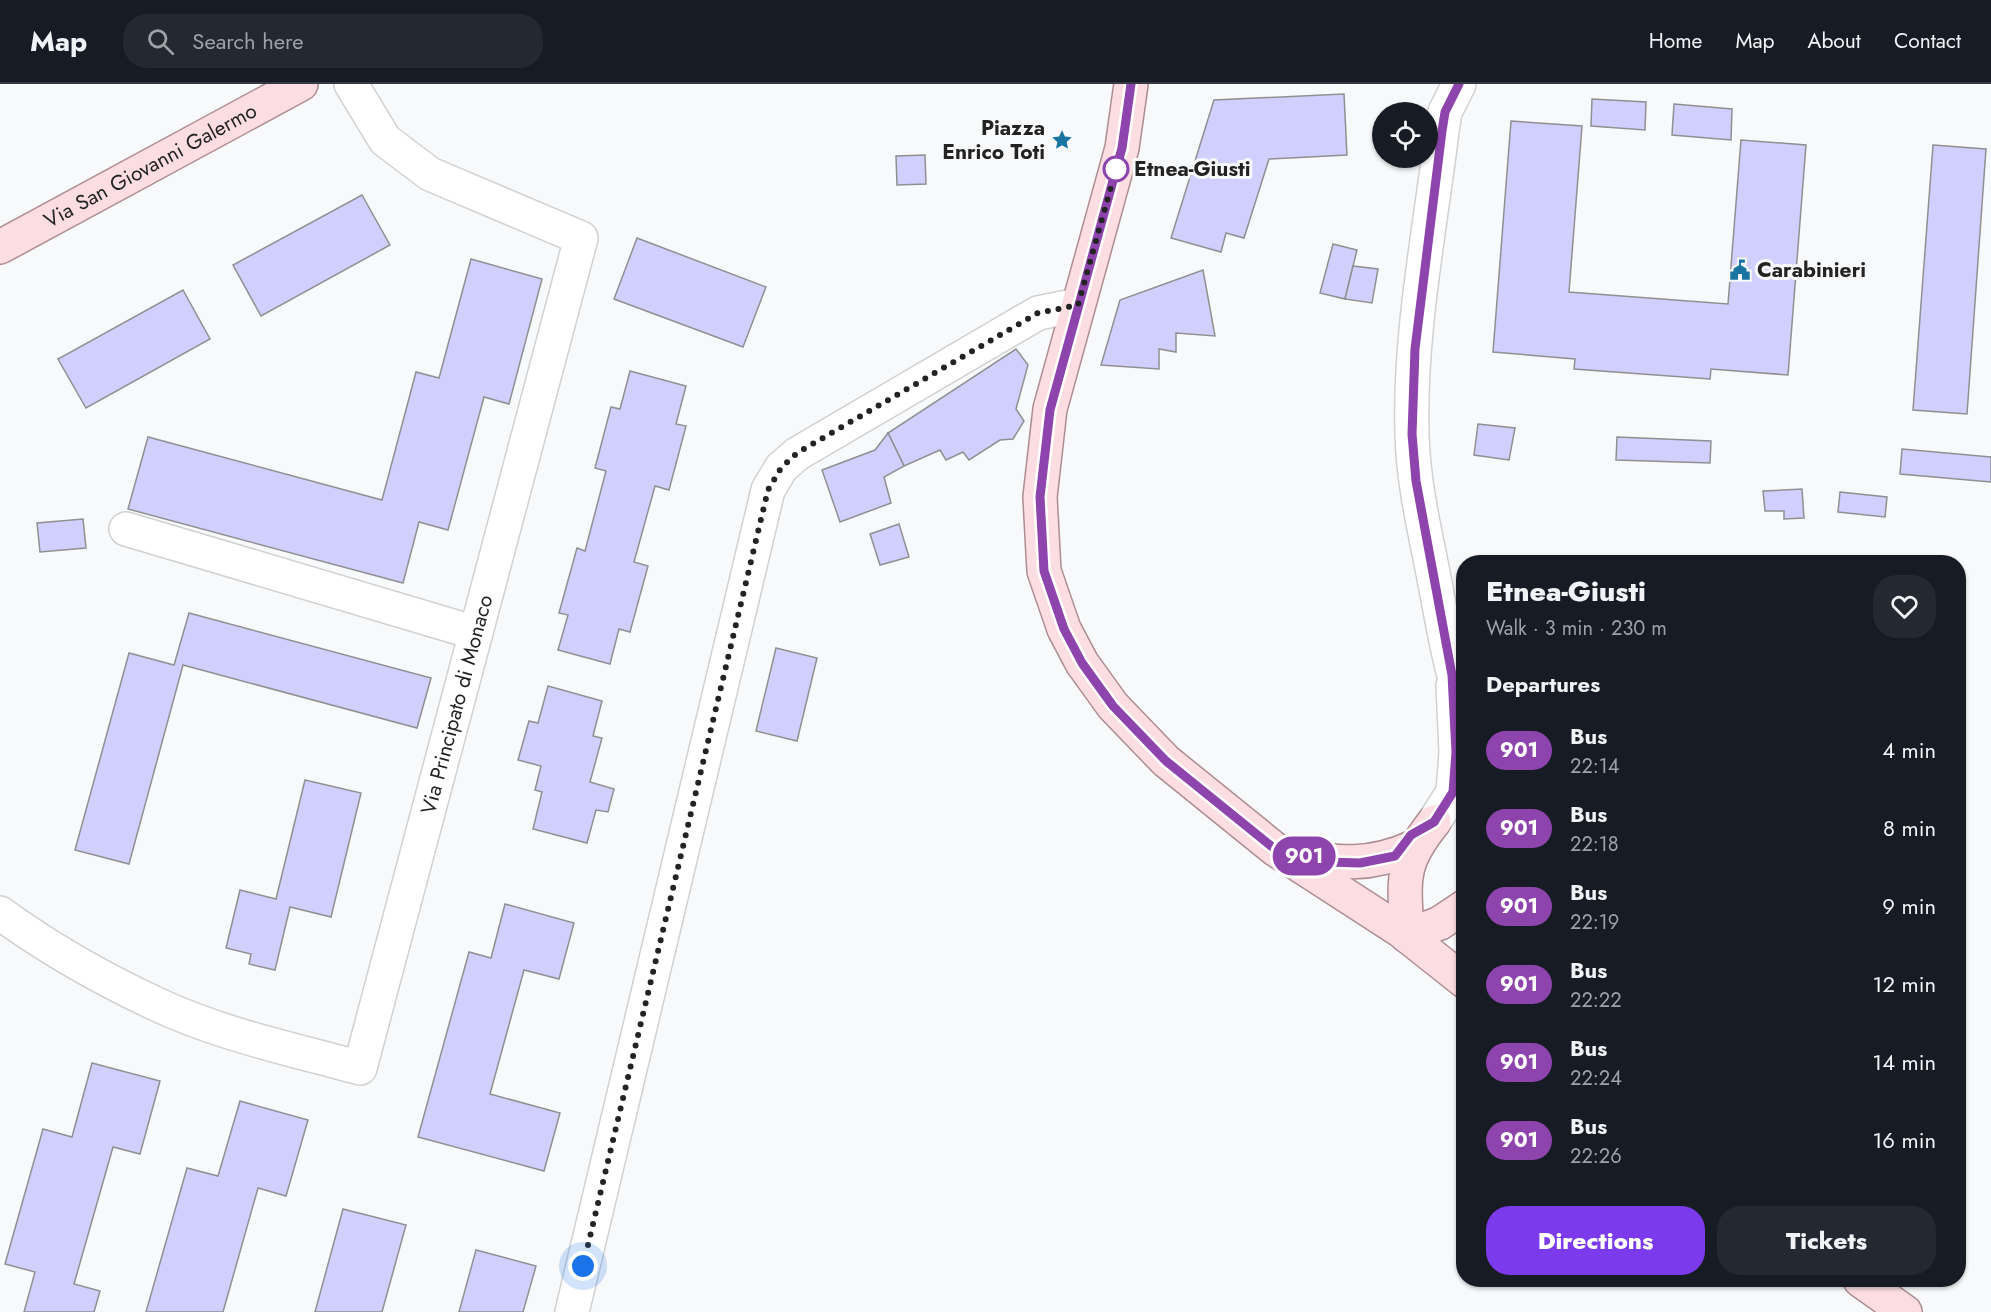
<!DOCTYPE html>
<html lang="en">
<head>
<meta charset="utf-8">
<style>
  body { margin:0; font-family:Jost,sans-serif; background:#242831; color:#f1f3f6; height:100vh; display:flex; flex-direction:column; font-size:22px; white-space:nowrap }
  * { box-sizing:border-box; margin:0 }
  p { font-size:20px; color:#9ea1a6 }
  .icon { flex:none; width:33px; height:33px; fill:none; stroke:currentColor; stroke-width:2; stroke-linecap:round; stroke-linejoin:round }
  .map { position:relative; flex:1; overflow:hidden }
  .details { position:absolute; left:1456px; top:471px; width:510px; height:732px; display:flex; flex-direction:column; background:#171b24; border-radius:24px; box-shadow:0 2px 4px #0004 }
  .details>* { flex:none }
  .badge { padding:0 12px; border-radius:20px; font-size:21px; line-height:39px }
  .controls { position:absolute; left:1372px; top:18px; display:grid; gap:12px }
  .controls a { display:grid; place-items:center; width:66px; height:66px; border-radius:50%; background:#171b24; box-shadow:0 2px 4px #0004; font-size:30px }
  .you { position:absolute; width:30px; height:30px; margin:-15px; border:4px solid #fff; border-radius:50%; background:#1a73e8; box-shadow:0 0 0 9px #1a73e833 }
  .map>.badge { position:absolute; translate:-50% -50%; box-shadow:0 0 0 3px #fff }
  h2 { padding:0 30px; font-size:22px; line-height:54px }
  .round { display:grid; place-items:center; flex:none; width:63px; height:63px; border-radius:24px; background:#242831 }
  .headline { display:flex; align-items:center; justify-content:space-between; height:102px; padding:0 30px }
  h1 { font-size:28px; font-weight:800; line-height:45px }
  .button { display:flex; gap:12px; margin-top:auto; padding:12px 30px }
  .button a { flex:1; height:69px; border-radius:24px; background:#7c3aed; color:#fff; font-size:24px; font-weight:800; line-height:69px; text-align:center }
  .button a+a { background:#242831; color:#f1f3f6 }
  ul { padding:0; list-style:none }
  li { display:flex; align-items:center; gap:18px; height:78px; padding:0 30px }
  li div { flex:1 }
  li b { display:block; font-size:22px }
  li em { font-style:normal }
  li .badge { min-width:66px; font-weight:700; text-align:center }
  header { display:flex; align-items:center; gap:36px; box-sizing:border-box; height:84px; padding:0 30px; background:#171b24; border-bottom:2px solid #363941 }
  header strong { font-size:28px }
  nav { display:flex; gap:33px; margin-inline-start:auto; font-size:21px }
  .search { width:420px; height:54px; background:#242831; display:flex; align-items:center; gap:15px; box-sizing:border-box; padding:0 21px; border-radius:24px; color:#9ea1a6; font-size:22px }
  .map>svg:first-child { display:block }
  .building { fill:#d0cffd; stroke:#909092; stroke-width:1.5 }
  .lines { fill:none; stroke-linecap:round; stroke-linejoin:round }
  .minor-casing { stroke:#d1d1d2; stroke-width:36 }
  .major-casing { stroke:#ae8d92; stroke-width:36 }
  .minor { stroke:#fff; stroke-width:33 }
  .major { stroke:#fbdde2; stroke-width:33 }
  .line-casing { stroke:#fff; stroke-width:14 }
  .line { stroke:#8e44ad; stroke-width:9 }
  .walk { stroke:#232323; stroke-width:6; stroke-dasharray:0 10.8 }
  .stop-dot { fill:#fff; stroke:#8e44ad; stroke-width:3 }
  .labels { text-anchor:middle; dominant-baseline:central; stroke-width:6; stroke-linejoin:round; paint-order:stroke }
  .poi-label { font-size:21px; font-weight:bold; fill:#232323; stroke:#f8f9fa; text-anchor:end }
  .street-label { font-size:21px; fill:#232323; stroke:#f8f9fa }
  .stop-label { font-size:21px; font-weight:bold; fill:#232323; stroke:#f8f9fa; text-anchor:start }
</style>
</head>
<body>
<header>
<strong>Map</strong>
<div class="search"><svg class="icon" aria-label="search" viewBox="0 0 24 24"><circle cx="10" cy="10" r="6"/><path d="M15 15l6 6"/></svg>Search here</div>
<nav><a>Home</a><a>Map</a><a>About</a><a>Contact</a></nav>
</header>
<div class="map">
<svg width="1991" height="1228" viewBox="0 0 1991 1228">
  <rect width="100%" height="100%" fill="#f8f9fa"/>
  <g class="building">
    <path d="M 1344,10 L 1347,71 L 1269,75 L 1244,154 L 1226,149 L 1221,168 L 1171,154 L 1214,16 Z"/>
    <path d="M 1592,15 L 1646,18 L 1645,46 L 1591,42 Z"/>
    <path d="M 1674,20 L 1732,25 L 1731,56 L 1672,51 Z"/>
    <path d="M 1511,37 L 1582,42 L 1569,208 L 1728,220 L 1741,56 L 1806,61 L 1788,291 L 1711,285 L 1710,295 L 1574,285 L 1575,275 L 1493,268 Z"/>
    <path d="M 1933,61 L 1986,65 L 1967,330 L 1913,326 Z"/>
    <path d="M 925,71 L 926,100 L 897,101 L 896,72 Z"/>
    <path d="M 362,111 L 390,161 L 261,232 L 233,181 Z"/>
    <path d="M 637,154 L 766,203 L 743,263 L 614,215 Z"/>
    <path d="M 1333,160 L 1357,166 L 1345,215 L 1320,209 Z"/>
    <path d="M 471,175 L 542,195 L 509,320 L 484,313 L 448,446 L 419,438 L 403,499 L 128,425 L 148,353 L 382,416 L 416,288 L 439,294 Z"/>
    <path d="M 1353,182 L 1378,185 L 1372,219 L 1345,215 Z"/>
    <path d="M 1203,186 L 1215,252 L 1176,249 L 1176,268 L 1159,265 L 1159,285 L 1101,281 L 1120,216 Z"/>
    <path d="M 183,206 L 210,255 L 86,324 L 58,275 Z"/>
    <path d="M 1016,265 L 1028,281 L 1016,325 L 1024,337 L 1013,355 L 1000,356 L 969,376 L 963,368 L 946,376 L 940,366 L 904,382 L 888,349 Z"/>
    <path d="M 630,287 L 686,302 L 676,340 L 686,342 L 669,406 L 655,402 L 634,478 L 648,482 L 630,548 L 619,545 L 610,580 L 558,566 L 568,531 L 559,529 L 577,464 L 585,467 L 606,387 L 595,384 L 611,323 L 620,325 Z"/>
    <path d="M 1478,340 L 1515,344 L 1509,376 L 1474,371 Z"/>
    <path d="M 888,349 L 904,382 L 884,393 L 891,419 L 840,438 L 822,386 L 875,366 Z"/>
    <path d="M 1617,353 L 1711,357 L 1710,379 L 1616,376 Z"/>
    <path d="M 1902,365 L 1991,373 L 1991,398 L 1900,390 Z"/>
    <path d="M 1802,405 L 1804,434 L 1784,435 L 1784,427 L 1765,427 L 1763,407 Z"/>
    <path d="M 1840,408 L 1887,413 L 1885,433 L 1838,428 Z"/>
    <path d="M 83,435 L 86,464 L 40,468 L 37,439 Z"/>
    <path d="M 899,440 L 909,473 L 880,481 L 870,450 Z"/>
    <path d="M 189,529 L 431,594 L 417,644 L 183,581 L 129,780 L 75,766 L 129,569 L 174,581 Z"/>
    <path d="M 776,564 L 817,574 L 797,657 L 756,647 Z"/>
    <path d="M 548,602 L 602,617 L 593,652 L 602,654 L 590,698 L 614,705 L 608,728 L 596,726 L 587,759 L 533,745 L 542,708 L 535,706 L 541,682 L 518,676 L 529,637 L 538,639 Z"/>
    <path d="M 305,696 L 361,709 L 331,833 L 290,823 L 275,886 L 249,880 L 251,870 L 226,864 L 240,806 L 276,815 Z"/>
    <path d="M 505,820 L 574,839 L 559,895 L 524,886 L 490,1010 L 560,1029 L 544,1087 L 418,1053 L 469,868 L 491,874 Z"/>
    <path d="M 92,979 L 160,997 L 140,1070 L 113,1063 L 74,1200 L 100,1207 L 94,1228 L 24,1228 L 35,1188 L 5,1180 L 43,1045 L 72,1053 Z"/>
    <path d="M 240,1017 L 308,1036 L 286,1112 L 258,1104 L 223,1228 L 146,1228 L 187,1084 L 218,1092 Z"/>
    <path d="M 343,1125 L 406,1141 L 382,1228 L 315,1228 Z"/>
    <path d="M 476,1166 L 536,1182 L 523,1228 L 459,1228 Z"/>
  </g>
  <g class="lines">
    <g class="minor-casing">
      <g id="minor">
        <path d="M 1459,0 L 1445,28 L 1442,47 C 1430,146 1409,250 1412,350 C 1413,397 1424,443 1433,489 C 1442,535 1449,581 1464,626"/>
        <path d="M 126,445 L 476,549"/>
        <path d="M 1434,738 L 1453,708 L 1456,668 L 1453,602"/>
        <path id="s1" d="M 0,829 C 48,864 101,894 154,919 C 219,950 291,965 360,984 L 581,154 L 430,90 L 385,56 L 351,0"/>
        <path d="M 572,1228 L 768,406 L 781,384 L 797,370 L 1038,229 L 1078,221"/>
      </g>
    </g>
    <g class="major-casing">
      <g id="major">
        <path d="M 1131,0 L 1122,64 L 1050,325 L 1040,413 L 1044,487 L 1064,545 L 1082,579 L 1113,622 L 1166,677 L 1276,766 L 1401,847 L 1464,897"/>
        <path id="s2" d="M 0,163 L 301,0"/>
        <path d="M 1434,738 C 1398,783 1405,797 1407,852 L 1440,839 L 1464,823"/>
        <path d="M 1292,770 C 1338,780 1370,783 1414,763"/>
        <path d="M 1860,1196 L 1905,1228"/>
      </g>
    </g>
    <use href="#minor" class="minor"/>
    <use href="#major" class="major"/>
  </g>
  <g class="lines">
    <g class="line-casing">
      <path id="line" d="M 1131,0 L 1122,64 L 1050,326 L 1040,413 L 1044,487 L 1064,545 L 1082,579 L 1113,622 L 1166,677 L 1276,766 L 1328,778 L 1360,779 L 1395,772 L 1411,751 L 1434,738 L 1453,708 L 1456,668 L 1452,591 L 1416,397 L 1412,350 L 1415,265 L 1442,47 L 1445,28 L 1459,0"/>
    </g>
    <use href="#line" class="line"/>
    <path class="walk" d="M 583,1182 L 768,406 L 781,384 L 797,369 L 1038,229 L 1078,221 L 1116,85"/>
  </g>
  <defs>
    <g id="sight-bare" transform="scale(1.62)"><path d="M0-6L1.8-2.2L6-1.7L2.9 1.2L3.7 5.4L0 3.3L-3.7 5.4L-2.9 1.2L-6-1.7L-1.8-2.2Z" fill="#1a74a3" stroke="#f8f9fa" stroke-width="2.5" paint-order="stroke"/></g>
    <g id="civic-bare" transform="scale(1.62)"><path d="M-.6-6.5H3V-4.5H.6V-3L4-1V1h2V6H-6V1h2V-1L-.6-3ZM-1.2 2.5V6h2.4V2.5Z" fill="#1a74a3" stroke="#f8f9fa" stroke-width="2.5" paint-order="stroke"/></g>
  </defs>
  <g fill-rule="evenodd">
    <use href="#sight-bare" x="1062" y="56"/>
    <use href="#civic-bare" x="1740" y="186"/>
  </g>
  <circle class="stop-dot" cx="1116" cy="85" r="12"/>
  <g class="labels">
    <g class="poi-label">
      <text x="1045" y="44">Piazza<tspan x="1045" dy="24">Enrico Toti</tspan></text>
      <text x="1757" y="186" text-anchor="start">Carabinieri</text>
    </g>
    <g class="street-label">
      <text stroke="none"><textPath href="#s2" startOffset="171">Via San Giovanni Galermo</textPath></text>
      <text stroke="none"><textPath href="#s1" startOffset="771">Via Principato di Monaco</textPath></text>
    </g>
    <g class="stop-label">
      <text x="1134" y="85">Etnea-Giusti</text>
    </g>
  </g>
</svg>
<div class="controls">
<a><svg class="icon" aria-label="locate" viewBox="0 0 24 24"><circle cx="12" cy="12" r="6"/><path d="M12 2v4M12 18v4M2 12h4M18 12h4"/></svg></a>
</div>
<div class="you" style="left:583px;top:1182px"></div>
<b class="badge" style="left:1304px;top:772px;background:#8e44ad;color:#fff">901</b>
<section class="details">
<div class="headline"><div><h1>Etnea-Giusti</h1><p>Walk · 3 min · 230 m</p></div><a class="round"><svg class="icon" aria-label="heart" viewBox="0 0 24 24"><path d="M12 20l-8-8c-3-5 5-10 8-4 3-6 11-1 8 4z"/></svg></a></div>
<h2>Departures</h2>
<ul>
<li><span class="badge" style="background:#8e44ad;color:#fff">901</span><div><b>Bus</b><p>22:14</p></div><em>4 min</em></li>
<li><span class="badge" style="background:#8e44ad;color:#fff">901</span><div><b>Bus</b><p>22:18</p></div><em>8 min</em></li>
<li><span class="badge" style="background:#8e44ad;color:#fff">901</span><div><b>Bus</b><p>22:19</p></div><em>9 min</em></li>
<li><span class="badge" style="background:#8e44ad;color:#fff">901</span><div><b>Bus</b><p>22:22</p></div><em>12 min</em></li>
<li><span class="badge" style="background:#8e44ad;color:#fff">901</span><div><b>Bus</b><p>22:24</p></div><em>14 min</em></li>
<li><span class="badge" style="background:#8e44ad;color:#fff">901</span><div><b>Bus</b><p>22:26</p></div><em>16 min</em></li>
</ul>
<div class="button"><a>Directions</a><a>Tickets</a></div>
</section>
</div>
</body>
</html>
